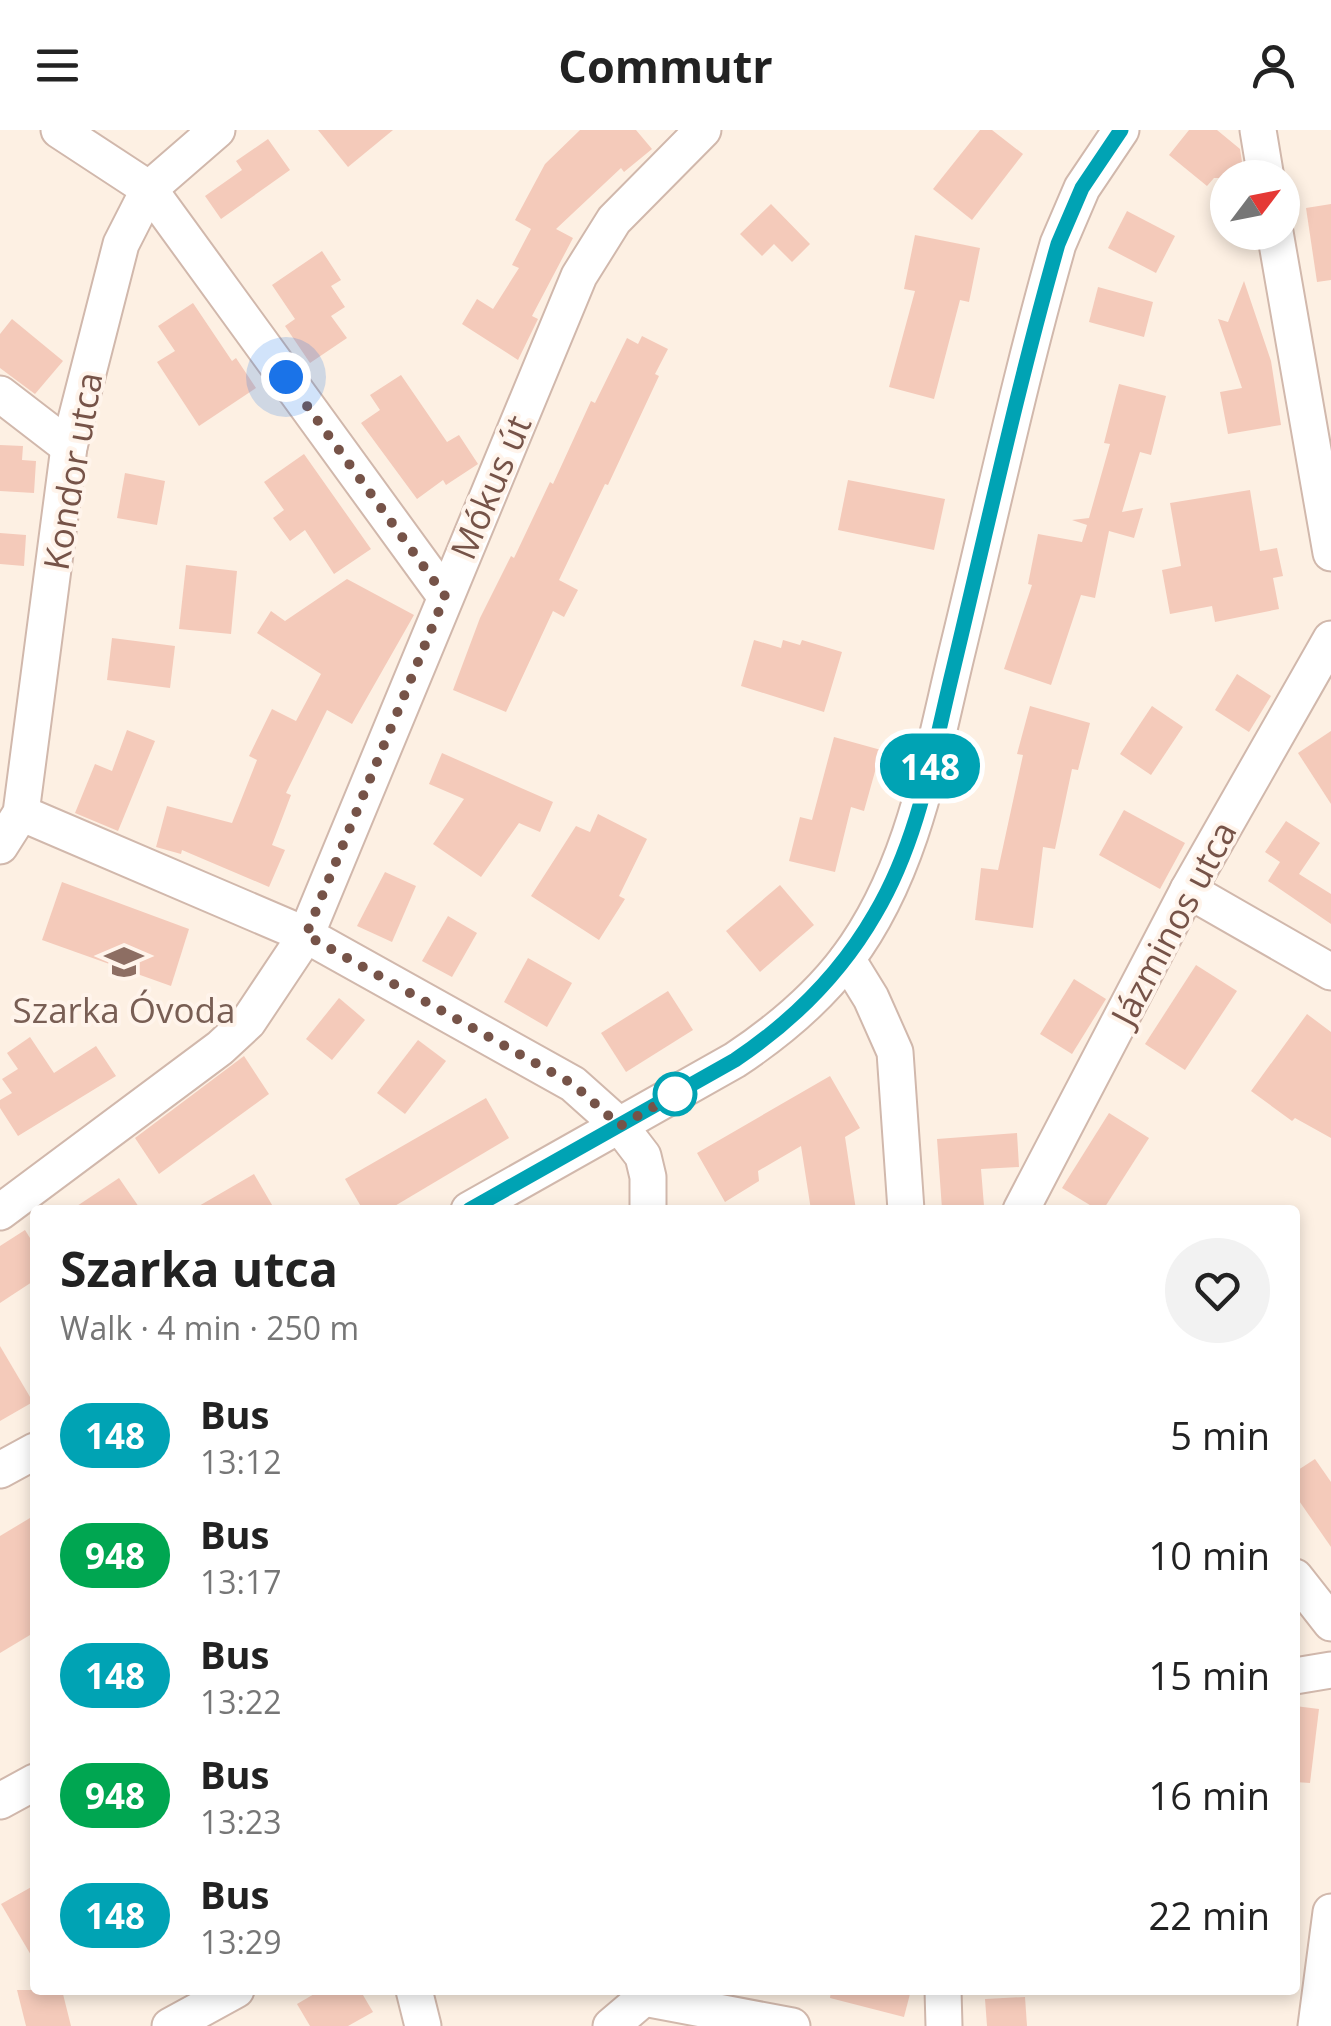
<!DOCTYPE html>
<html lang="en">
<head>
<meta charset="utf-8">
<style>
  body { margin:0; font-family:"Open Sans",sans-serif; background:#f2f2f2; color:#222; height:100vh; display:flex; flex-direction:column; font-size:38px; white-space:nowrap }
  * { box-sizing:border-box; margin:0 }
  p { font-size:32px; color:#767676 }
  .icon { flex:none; width:55px; height:55px; fill:none; stroke:currentColor; stroke-width:2; stroke-linecap:round; stroke-linejoin:round }
  .map { position:relative; flex:1; overflow:hidden }
  .panel { position:absolute; left:30px; top:1075px; width:1270px; height:790px; display:flex; flex-direction:column; background:#fff; border-radius:10px; box-shadow:0 5px 15px #0003 }
  .panel>* { flex:none }
  .badge { padding:0 20px; border-radius:32px; font-size:35px; line-height:65px }
  .needle { width:65px; rotate:58deg }
  .controls { position:absolute; left:1210px; top:30px; display:grid; gap:20px }
  .controls a { display:grid; place-items:center; width:90px; height:90px; border-radius:50%; background:#fff; box-shadow:0 5px 15px #0003; font-size:50px }
  .you { position:absolute; width:50px; height:50px; margin:-25px; border:8px solid #fff; border-radius:50%; background:#1a73e8; box-shadow:0 0 0 15px #1a73e833 }
  .map>.badge { position:absolute; translate:-50% -50%; box-shadow:0 0 0 5px #fff }
  .round { display:grid; place-items:center; flex:none; width:105px; height:105px; border-radius:52px; background:#f2f2f2 }
  .headline { display:flex; align-items:center; justify-content:space-between; height:170px; padding:0 30px }
  h1 { font-size:48px; font-weight:700; line-height:75px }
  ul { padding:0; list-style:none }
  li { display:flex; align-items:center; gap:30px; height:120px; padding:0 30px }
  li div { flex:1 }
  li b { display:block; font-size:38px }
  li em { font-style:normal }
  li .badge { min-width:110px; font-weight:700; text-align:center }
  header { display:flex; justify-content:space-between; align-items:center; height:130px; padding:0 30px; background:#fff; font-size:45px; font-weight:700 }
  .map>svg:first-child { display:block }
  .building { fill:#f4caba }
  .lines { fill:none; stroke-linecap:round; stroke-linejoin:round }
  .minor-casing { stroke:#d1b8ac; stroke-width:39 }
  .minor { stroke:#fff; stroke-width:35 }
  .line-casing { stroke:#fff; stroke-width:22 }
  .line { stroke:#00a3b4; stroke-width:15 }
  .walk { stroke:#765348; stroke-width:10; stroke-dasharray:0 18 }
  .stop-dot { fill:#fff; stroke:#00a3b4; stroke-width:5 }
  .labels { text-anchor:middle; dominant-baseline:central; stroke-width:8; stroke-linejoin:round; paint-order:stroke }
  .street-label { font-size:35px; fill:#765348; stroke:#fff4eb }
  .education-label { font-size:35px; fill:#785e54; stroke:#fff4eb }
</style>
</head>
<body>
<header><svg class="icon" aria-label="menu" viewBox="0 0 24 24"><path d="M4 6h16M4 12h16M4 18h16"/></svg>Commutr<svg class="icon" aria-label="person" viewBox="0 0 24 24"><circle cx="12" cy="8" r="4"/><path d="M4 21q1-7 8-7t8 7"/></svg></header>
<div class="map">
<svg width="1331" height="1896" viewBox="0 0 1331 1896">
  <rect width="100%" height="100%" fill="#fdf0e3"/>
  <g class="building">
    <path d="M 318,0 L 393,0 L 348,37 Z"/>
    <path d="M 580,0 L 636,0 L 652,19 L 624,42 L 621,38 L 556,99 L 573,108 L 532,186 L 538,189 L 518,230 L 462,194 L 477,169 L 493,179 L 519,138 L 512,135 L 531,99 L 515,90 L 545,34 Z"/>
    <path d="M 980,0 L 992,0 L 1023,24 L 972,90 L 933,59 Z"/>
    <path d="M 1189,0 L 1217,0 L 1240,19 L 1242,32 L 1229,48 L 1214,48 L 1207,56 L 1169,25 Z"/>
    <path d="M 268,9 L 290,40 L 221,89 L 205,66 L 242,40 L 236,31 Z"/>
    <path d="M 771,74 L 810,114 L 792,132 L 774,114 L 762,126 L 740,104 Z"/>
    <path d="M 1331,74 L 1331,150 L 1317,152 L 1306,78 Z"/>
    <path d="M 1127,81 L 1175,106 L 1156,143 L 1108,118 Z"/>
    <path d="M 915,105 L 980,118 L 969,172 L 960,170 L 934,269 L 889,257 L 915,161 L 904,159 Z"/>
    <path d="M 322,121 L 341,150 L 331,156 L 345,177 L 331,186 L 347,208 L 310,233 L 285,196 L 295,189 L 272,155 Z"/>
    <path d="M 1244,151 L 1271,231 L 1281,295 L 1228,304 L 1220,262 L 1242,258 L 1218,189 L 1228,192 Z"/>
    <path d="M 1098,157 L 1153,172 L 1144,207 L 1089,192 Z"/>
    <path d="M 193,173 L 232,231 L 236,228 L 256,258 L 199,296 L 157,232 L 175,221 L 158,196 Z"/>
    <path d="M 12,189 L 63,231 L 35,264 L 0,238 L 0,204 Z"/>
    <path d="M 642,206 L 668,219 L 655,244 L 659,246 L 608,355 L 605,354 L 559,450 L 578,460 L 564,487 L 553,481 L 506,582 L 453,560 L 480,488 L 511,426 L 514,428 L 550,352 L 553,354 L 591,271 L 595,273 L 627,208 L 638,214 Z"/>
    <path d="M 401,245 L 447,312 L 459,305 L 478,334 L 446,355 L 443,350 L 417,369 L 361,293 L 380,280 L 370,265 Z"/>
    <path d="M 1119,254 L 1166,266 L 1151,325 L 1140,322 L 1122,382 L 1143,378 L 1134,408 L 1109,401 L 1095,468 L 1081,465 L 1051,555 L 1004,539 L 1032,455 L 1028,454 L 1038,404 L 1082,412 L 1087,395 L 1072,390 L 1089,388 L 1110,314 L 1104,313 Z"/>
    <path d="M 0,315 L 23,316 L 22,330 L 36,331 L 34,363 L 0,361 Z"/>
    <path d="M 304,324 L 371,419 L 334,444 L 305,400 L 290,411 L 273,388 L 284,380 L 264,352 Z"/>
    <path d="M 125,343 L 165,351 L 157,395 L 117,388 Z"/>
    <path d="M 848,350 L 945,369 L 934,420 L 838,400 Z"/>
    <path d="M 1250,360 L 1260,421 L 1277,418 L 1283,446 L 1273,448 L 1279,479 L 1215,492 L 1212,476 L 1170,484 L 1162,440 L 1181,436 L 1170,373 Z"/>
    <path d="M 0,403 L 26,405 L 24,436 L 0,434 Z"/>
    <path d="M 186,435 L 237,441 L 231,504 L 179,499 Z"/>
    <path d="M 347,449 L 414,485 L 352,594 L 327,580 L 286,663 L 291,665 L 272,715 L 285,720 L 269,757 L 182,720 L 181,724 L 156,717 L 167,676 L 232,693 L 257,630 L 249,626 L 272,579 L 296,591 L 321,544 L 257,503 L 271,481 L 285,491 Z"/>
    <path d="M 112,508 L 175,516 L 170,558 L 107,550 Z"/>
    <path d="M 754,510 L 781,518 L 783,510 L 800,515 L 802,510 L 842,522 L 824,582 L 741,556 Z"/>
    <path d="M 1237,544 L 1271,566 L 1249,602 L 1215,580 Z"/>
    <path d="M 1030,576 L 1090,593 L 1078,640 L 1072,639 L 1055,719 L 1043,717 L 1033,798 L 975,790 L 981,738 L 998,740 L 1023,625 L 1017,624 Z"/>
    <path d="M 1152,576 L 1183,597 L 1151,645 L 1120,624 Z"/>
    <path d="M 127,600 L 155,611 L 118,701 L 75,683 L 95,634 L 112,641 Z"/>
    <path d="M 1331,601 L 1331,674 L 1298,623 Z"/>
    <path d="M 834,607 L 881,620 L 864,681 L 851,677 L 835,742 L 789,731 L 800,687 L 812,690 Z"/>
    <path d="M 442,623 L 553,672 L 540,702 L 519,693 L 481,747 L 433,714 L 464,669 L 429,654 Z"/>
    <path d="M 1124,680 L 1185,713 L 1160,759 L 1099,725 Z"/>
    <path d="M 598,684 L 647,709 L 619,766 L 625,769 L 599,810 L 531,766 L 576,696 L 590,702 Z"/>
    <path d="M 1286,691 L 1320,713 L 1299,744 L 1331,764 L 1331,794 L 1268,751 L 1280,732 L 1265,722 Z"/>
    <path d="M 385,742 L 416,756 L 392,812 L 357,796 Z"/>
    <path d="M 62,752 L 189,799 L 171,856 L 42,810 Z"/>
    <path d="M 780,755 L 814,795 L 760,842 L 726,801 Z"/>
    <path d="M 448,786 L 477,803 L 452,847 L 422,831 Z"/>
    <path d="M 528,828 L 572,853 L 547,897 L 504,872 Z"/>
    <path d="M 1196,835 L 1237,861 L 1185,940 L 1145,914 Z"/>
    <path d="M 1074,849 L 1106,869 L 1072,924 L 1040,904 Z"/>
    <path d="M 668,861 L 693,900 L 626,942 L 601,903 Z"/>
    <path d="M 339,868 L 365,890 L 332,930 L 306,909 Z"/>
    <path d="M 1307,884 L 1331,902 L 1331,1008 L 1295,988 L 1292,991 L 1251,961 Z"/>
    <path d="M 30,907 L 54,943 L 96,916 L 116,946 L 18,1006 L 0,978 L 0,970 L 12,963 L 2,949 L 18,939 L 7,923 Z"/>
    <path d="M 418,910 L 446,931 L 405,984 L 377,963 Z"/>
    <path d="M 244,926 L 269,964 L 159,1044 L 135,1008 Z"/>
    <path d="M 830,946 L 860,998 L 845,1007 L 856,1080 L 811,1080 L 801,1016 L 758,1041 L 759,1051 L 725,1072 L 697,1023 Z"/>
    <path d="M 486,968 L 509,1008 L 388,1080 L 363,1080 L 345,1049 Z"/>
    <path d="M 1109,983 L 1149,1008 L 1103,1080 L 1098,1080 L 1062,1058 Z"/>
    <path d="M 1017,1003 L 1019,1037 L 981,1039 L 984,1076 L 942,1079 L 937,1009 Z"/>
    <path d="M 254,1044 L 275,1080 L 192,1080 Z"/>
    <path d="M 119,1048 L 141,1080 L 71,1080 Z"/>
    <path d="M 25,1100 L 35,1116 L 35,1150 L 0,1173 L 0,1116 Z"/>
    <path d="M 0,1216 L 33,1272 L 0,1291 Z"/>
    <path d="M 1315,1329 L 1331,1352 L 1331,1417 L 1295,1365 L 1295,1342 Z"/>
    <path d="M 35,1385 L 35,1502 L 0,1523 L 0,1406 Z"/>
    <path d="M 1295,1576 L 1319,1579 L 1310,1653 L 1295,1652 Z"/>
    <path d="M 35,1755 L 35,1832 L 1,1774 Z"/>
    <path d="M 17,1860 L 62,1860 L 71,1896 L 26,1896 Z"/>
    <path d="M 321,1860 L 360,1860 L 373,1882 L 348,1896 L 310,1896 L 297,1874 Z"/>
    <path d="M 831,1860 L 911,1860 L 904,1887 L 830,1868 Z"/>
    <path d="M 1025,1867 L 1027,1896 L 987,1896 L 985,1869 Z"/>
  </g>
  <g class="lines">
    <g class="minor-casing">
      <g id="minor">
        <path d="M 59,0 L 149,59 L 445,466"/>
        <path d="M 1258,0 L 1266,48"/>
        <path d="M 1275,102 L 1331,423"/>
        <path d="M 0,264 L 69,317"/>
        <path d="M 21,683 L 306,805 L 573,954 L 620,996 L 643,1026 L 648,1047 L 648,1080"/>
        <path d="M 0,716 L 21,683 L 69,317 L 121,114 L 149,59 L 217,0"/>
        <path d="M 1188,760 L 1331,842"/>
        <path d="M 847,829 L 871,868 L 895,922 L 906,1080"/>
        <path d="M 469,1080 L 735,930 C 777,902 816,870 847,829 C 914,740 932,624 958,518 C 991,383 1020,247 1058,114 L 1082,58 L 1121,0"/>
        <path d="M 1021,1080 L 1188,760 L 1331,509"/>
        <path d="M 0,1082 L 220,918 L 248,892 L 306,805 L 579,146 L 614,90 L 703,0"/>
        <path d="M 0,1340 L 35,1321"/>
        <path d="M 1295,1447 L 1331,1493"/>
        <path d="M 1295,1546 L 1331,1540"/>
        <path d="M 0,1671 L 35,1652"/>
        <path d="M 414,1860 L 423,1896"/>
        <path d="M 943,1860 L 944,1896"/>
        <path d="M 644,1868 L 792,1896"/>
        <path d="M 170,1896 L 236,1860"/>
        <path d="M 611,1896 L 644,1868"/>
        <path d="M 1316,1896 L 1331,1782"/>
      </g>
    </g>
    <use href="#minor" class="minor"/>
  </g>
  <g class="lines">
    <g class="line-casing">
      <path id="line" d="M 469,1080 L 735,930 C 793,891 840,845 875,784 C 919,710 933,622 953,540 C 987,398 1018,255 1058,114 L 1082,58 L 1121,0"/>
    </g>
    <use href="#line" class="line"/>
    <path class="walk" d="M 286,247 L 445,466 L 306,805 L 573,954 L 620,996 L 678,963 L 675,964"/>
  </g>
  <defs>
    <g id="school-bare" transform="scale(3)"><path d="M0-5L7-2L0 1L-7-2ZM-4 1L0 2.5L4 1V4Q0 6-4 4Z" fill="#8d6e63" stroke="#fff4eb" stroke-width="2.5" paint-order="stroke"/></g>
  </defs>
  <g fill-rule="evenodd">
    <use href="#school-bare" x="124" y="832"/>
  </g>
  <circle class="stop-dot" cx="675" cy="964" r="20"/>
  <g class="labels">
    <g class="street-label">
      <text transform="translate(72 341) rotate(-80)">Kondor utca</text>
      <text transform="translate(490 357) rotate(-67)">Mókus út</text>
      <text transform="translate(1173 793) rotate(-62)">Jázminos utca</text>
    </g>
    <g class="education-label">
      <text x="124" y="879">Szarka Óvoda</text>
    </g>
  </g>
</svg>
<div class="controls">
<a><svg class="needle" viewBox="-14 -14 28 28"><path d="M0-13l5 13h-10z" fill="#e53935"/><path d="M0 13l5-13h-10z" fill="#767676"/></svg></a>
</div>
<div class="you" style="left:286px;top:247px"></div>
<b class="badge" style="left:930px;top:636px;background:#00a3b4;color:#fff">148</b>
<section class="panel">
<div class="headline"><div><h1>Szarka utca</h1><p>Walk · 4 min · 250 m</p></div><a class="round"><svg class="icon" aria-label="heart" viewBox="0 0 24 24"><path d="M12 20l-8-8c-3-5 5-10 8-4 3-6 11-1 8 4z"/></svg></a></div>
<ul>
<li><span class="badge" style="background:#00a3b4;color:#fff">148</span><div><b>Bus</b><p>13:12</p></div><em>5 min</em></li>
<li><span class="badge" style="background:#00a651;color:#fff">948</span><div><b>Bus</b><p>13:17</p></div><em>10 min</em></li>
<li><span class="badge" style="background:#00a3b4;color:#fff">148</span><div><b>Bus</b><p>13:22</p></div><em>15 min</em></li>
<li><span class="badge" style="background:#00a651;color:#fff">948</span><div><b>Bus</b><p>13:23</p></div><em>16 min</em></li>
<li><span class="badge" style="background:#00a3b4;color:#fff">148</span><div><b>Bus</b><p>13:29</p></div><em>22 min</em></li>
</ul>
</section>
</div>
</body>
</html>
